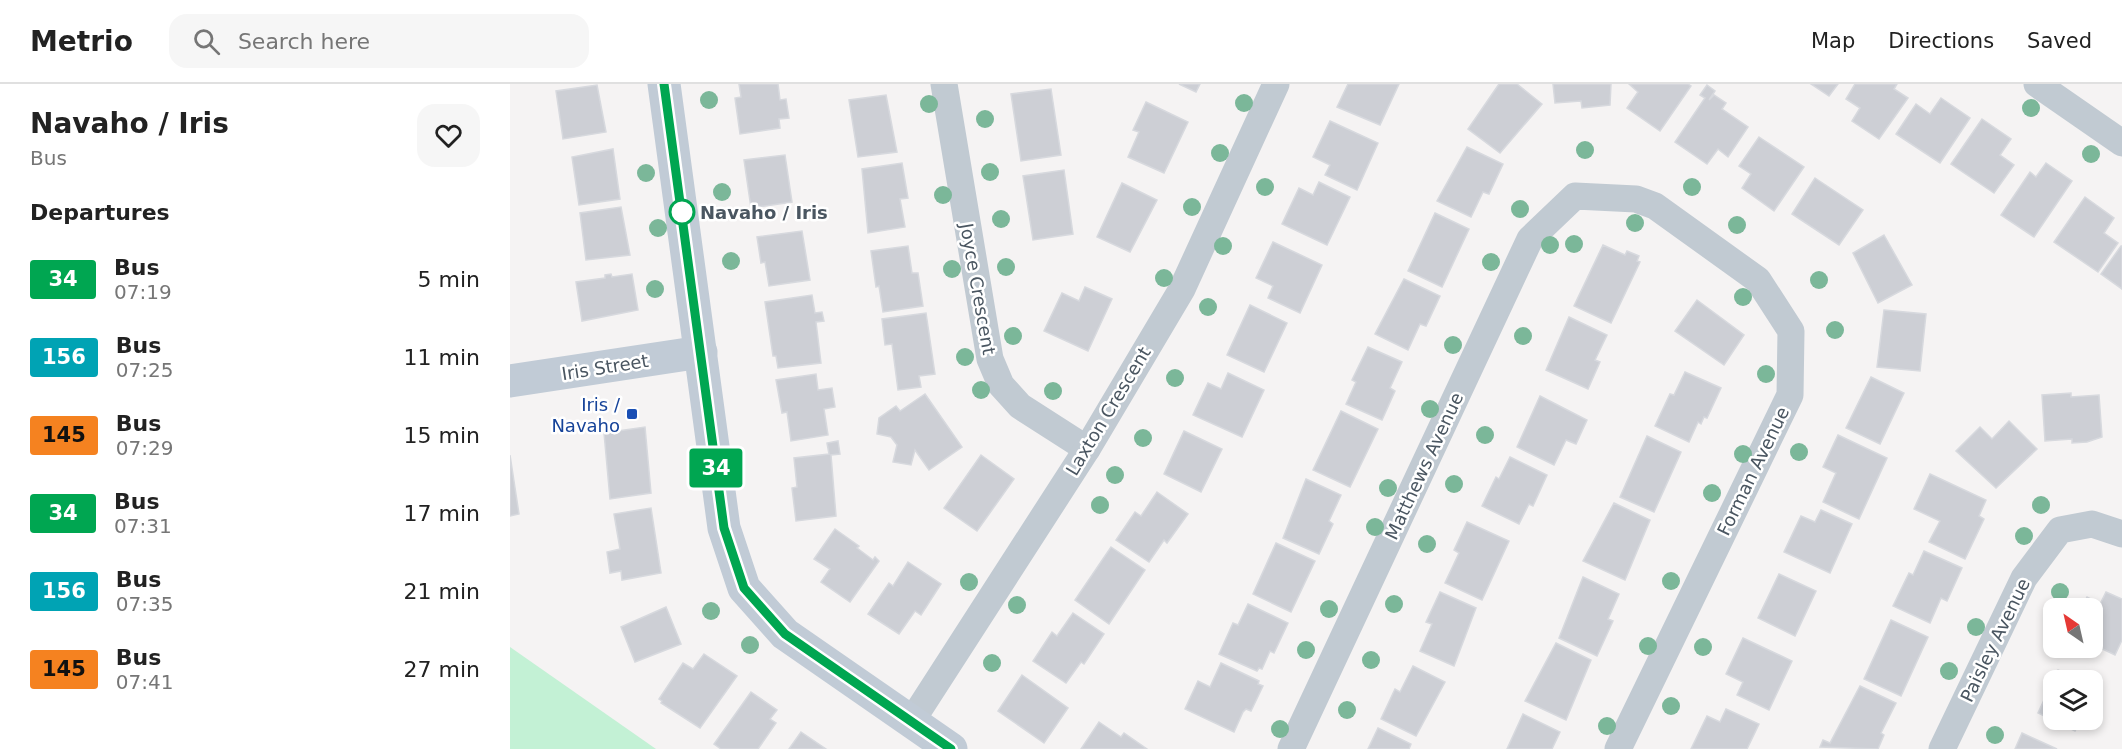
<!DOCTYPE html>
<html lang="en">
<head>
<meta charset="utf-8">
<style>
  body { margin:0; font-family:"DejaVu Sans",sans-serif; background:#f6f6f6; color:#222; height:100vh; display:flex; flex-direction:column; font-size:22px; white-space:nowrap }
  * { box-sizing:border-box; margin:0 }
  p { font-size:20px; color:#767676 }
  .icon { flex:none; width:33px; height:33px; fill:none; stroke:currentColor; stroke-width:2; stroke-linecap:round; stroke-linejoin:round }
  .map { position:relative; flex:1; overflow:hidden }
  .drawer { display:flex; flex-direction:column; background:#fff; width:510px }
  .drawer>* { flex:none }
  .badge { padding:0 12px; border-radius:4px; font-size:21px; line-height:39px }
  .needle { width:39px; rotate:326deg }
  .fabs { position:absolute; left:1533px; top:514px; display:grid; gap:12px }
  .fabs a { display:grid; place-items:center; width:60px; height:60px; border-radius:12px; background:#fff; box-shadow:0 3px 9px #0003; font-size:30px }
  .map>.badge { position:absolute; translate:-50% -50%; box-shadow:0 0 0 3px #fff }
  h2 { padding:0 30px; font-size:22px; line-height:54px }
  .round { display:grid; place-items:center; flex:none; width:63px; height:63px; border-radius:18px; background:#f6f6f6 }
  .head { display:flex; align-items:center; justify-content:space-between; height:102px; padding:0 30px }
  h1 { font-size:28px; font-weight:600; line-height:45px }
  ul { padding:0; list-style:none }
  li { display:flex; align-items:center; gap:18px; height:78px; padding:0 30px }
  li div { flex:1 }
  li b { display:block; font-size:22px }
  li em { font-style:normal }
  li .badge { min-width:66px; font-weight:700; text-align:center }
  header { display:flex; align-items:center; gap:36px; box-sizing:border-box; height:84px; padding:0 30px; background:#fff; border-bottom:2px solid #e0e0e0 }
  header strong { font-size:28px }
  nav { display:flex; gap:33px; margin-inline-start:auto; font-size:21px }
  .search { width:420px; height:54px; background:#f6f6f6; display:flex; align-items:center; gap:15px; box-sizing:border-box; padding:0 21px; border-radius:18px; color:#767676; font-size:22px }
  main { display:flex; flex:1; min-height:0 }
  .map>svg:first-child { display:block }
  .green { fill:#c3f1d5 }
  .building { fill:#cdcfd5; stroke:#d7d9de; stroke-width:1.5 }
  .lines { fill:none; stroke-linecap:round; stroke-linejoin:round }
  .street { stroke:#c1cad2; stroke-width:27 }
  .secondary { stroke:#c1cbd6; stroke-width:33 }
  .tree { fill:#7bb799 }
  .line-casing { stroke:#fff; stroke-width:14 }
  .line { stroke:#00a651; stroke-width:9 }
  .stop-dot { fill:#fff; stroke:#00a651; stroke-width:3 }
  .transit-dot { fill:#1a4fb4; stroke:#fff; stroke-width:2 }
  .labels { text-anchor:middle; dominant-baseline:central; stroke-width:5; stroke-linejoin:round; paint-order:stroke }
  .stop-label { font-size:18px; font-weight:bold; fill:#4a5661; stroke:#fff; text-anchor:start }
  .street-label { font-size:18px; fill:#4a5661; stroke:#fff }
  .transit-label { font-size:18px; fill:#164399; stroke:#fff; text-anchor:end }
</style>
</head>
<body>
<header>
<strong>Metrio</strong>
<div class="search"><svg class="icon" aria-label="search" viewBox="0 0 24 24"><circle cx="10" cy="10" r="6"/><path d="M15 15l6 6"/></svg>Search here</div>
<nav><a>Map</a><a>Directions</a><a>Saved</a></nav>
</header>
<main>
<section class="drawer">
<div class="head"><div><h1>Navaho / Iris</h1><p>Bus</p></div><a class="round"><svg class="icon" aria-label="heart" viewBox="0 0 24 24"><path d="M12 20l-8-8c-3-5 5-10 8-4 3-6 11-1 8 4z"/></svg></a></div>
<h2>Departures</h2>
<ul>
<li><span class="badge" style="background:#00a651;color:#fff">34</span><div><b>Bus</b><p>07:19</p></div><em>5 min</em></li>
<li><span class="badge" style="background:#00a3b4;color:#fff">156</span><div><b>Bus</b><p>07:25</p></div><em>11 min</em></li>
<li><span class="badge" style="background:#f58220;color:#111">145</span><div><b>Bus</b><p>07:29</p></div><em>15 min</em></li>
<li><span class="badge" style="background:#00a651;color:#fff">34</span><div><b>Bus</b><p>07:31</p></div><em>17 min</em></li>
<li><span class="badge" style="background:#00a3b4;color:#fff">156</span><div><b>Bus</b><p>07:35</p></div><em>21 min</em></li>
<li><span class="badge" style="background:#f58220;color:#111">145</span><div><b>Bus</b><p>07:41</p></div><em>27 min</em></li>
</ul>
</section>
<div class="map">
<svg width="1612" height="665" viewBox="0 0 1612 665">
  <rect width="100%" height="100%" fill="#f5f3f3"/>
  <path class="green" d="M 0,563 L 146,665 L 0,665 Z"/>
  <g class="building">
    <path d="M 229,0 L 268,0 L 270,16 L 276,15 L 279,34 L 269,35 L 270,44 L 230,50 L 225,14 L 231,13 Z"/>
    <path d="M 669,0 L 690,0 L 686,8 Z"/>
    <path d="M 838,0 L 889,0 L 870,41 L 827,23 Z"/>
    <path d="M 989,0 L 1007,0 L 1032,20 L 990,69 L 958,45 Z"/>
    <path d="M 1043,0 L 1101,0 L 1100,21 L 1072,24 L 1071,17 L 1045,19 Z"/>
    <path d="M 1119,0 L 1178,0 L 1181,2 L 1150,47 L 1117,24 L 1128,8 Z"/>
    <path d="M 1301,0 L 1328,0 L 1319,12 Z"/>
    <path d="M 1345,0 L 1387,0 L 1384,5 L 1398,14 L 1369,55 L 1342,37 L 1350,24 L 1336,15 Z"/>
    <path d="M 87,1 L 96,48 L 53,55 L 46,7 Z"/>
    <path d="M 1197,1 L 1205,7 L 1199,16 L 1204,11 L 1216,19 L 1212,25 L 1238,43 L 1218,73 L 1208,65 L 1197,80 L 1165,58 L 1195,14 L 1190,11 Z"/>
    <path d="M 541,5 L 551,71 L 511,77 L 501,10 Z"/>
    <path d="M 376,11 L 387,68 L 348,73 L 339,16 Z"/>
    <path d="M 1431,14 L 1460,34 L 1430,79 L 1386,50 L 1406,20 L 1420,30 Z"/>
    <path d="M 636,18 L 678,38 L 654,89 L 618,73 L 629,48 L 623,46 Z"/>
    <path d="M 1472,35 L 1501,55 L 1490,71 L 1504,81 L 1484,109 L 1441,80 Z"/>
    <path d="M 820,37 L 868,59 L 847,106 L 815,91 L 820,81 L 803,73 Z"/>
    <path d="M 1249,53 L 1294,83 L 1264,127 L 1232,104 L 1241,90 L 1229,82 Z"/>
    <path d="M 957,63 L 993,80 L 979,110 L 973,108 L 961,133 L 927,117 Z"/>
    <path d="M 103,65 L 110,115 L 69,121 L 62,73 Z"/>
    <path d="M 275,71 L 282,118 L 241,124 L 234,76 Z"/>
    <path d="M 392,79 L 398,114 L 390,115 L 395,143 L 358,149 L 352,85 Z"/>
    <path d="M 1536,79 L 1562,97 L 1524,153 L 1491,131 L 1520,88 L 1526,93 Z"/>
    <path d="M 554,86 L 563,150 L 523,156 L 513,92 Z"/>
    <path d="M 1305,94 L 1353,126 L 1329,161 L 1282,130 Z"/>
    <path d="M 809,98 L 840,113 L 817,161 L 772,140 L 789,104 L 803,111 Z"/>
    <path d="M 612,99 L 647,116 L 620,168 L 587,153 Z"/>
    <path d="M 1575,113 L 1604,134 L 1594,149 L 1608,159 L 1588,188 L 1544,158 Z"/>
    <path d="M 111,123 L 120,171 L 76,176 L 70,129 Z"/>
    <path d="M 925,129 L 959,145 L 932,203 L 898,187 Z"/>
    <path d="M 292,147 L 300,196 L 259,202 L 255,178 L 251,179 L 247,153 Z"/>
    <path d="M 1374,151 L 1402,201 L 1368,219 L 1343,169 Z"/>
    <path d="M 763,158 L 812,181 L 790,229 L 758,214 L 763,202 L 746,194 Z"/>
    <path d="M 1093,161 L 1115,171 L 1117,167 L 1129,172 L 1127,177 L 1130,178 L 1101,239 L 1064,222 Z"/>
    <path d="M 398,162 L 402,189 L 408,189 L 413,222 L 373,228 L 369,202 L 366,203 L 361,167 Z"/>
    <path d="M 1611,162 L 1612,162 L 1612,205 L 1591,190 Z"/>
    <path d="M 101,190 L 102,193 L 122,190 L 128,226 L 72,237 L 66,198 L 95,194 L 95,191 Z"/>
    <path d="M 894,195 L 930,212 L 916,242 L 910,240 L 898,266 L 865,250 Z"/>
    <path d="M 575,203 L 602,215 L 578,267 L 534,247 L 552,209 L 569,217 Z"/>
    <path d="M 302,211 L 305,229 L 312,228 L 314,237 L 306,238 L 311,279 L 268,284 L 266,272 L 263,272 L 255,218 Z"/>
    <path d="M 1187,216 L 1234,251 L 1214,281 L 1165,247 Z"/>
    <path d="M 740,221 L 777,239 L 754,288 L 717,271 Z"/>
    <path d="M 1374,226 L 1416,230 L 1410,287 L 1367,283 Z"/>
    <path d="M 416,229 L 425,290 L 409,292 L 411,303 L 388,306 L 382,260 L 375,261 L 372,235 Z"/>
    <path d="M 1059,233 L 1097,251 L 1085,276 L 1090,278 L 1078,305 L 1036,286 Z"/>
    <path d="M 858,263 L 892,278 L 880,304 L 885,307 L 872,336 L 836,320 L 846,298 L 842,296 Z"/>
    <path d="M 1175,288 L 1211,304 L 1197,334 L 1194,333 L 1191,340 L 1188,338 L 1179,358 L 1145,342 L 1160,310 L 1164,311 Z"/>
    <path d="M 718,289 L 754,306 L 732,353 L 683,331 L 698,299 L 711,305 Z"/>
    <path d="M 306,290 L 308,306 L 322,304 L 325,323 L 314,325 L 318,351 L 281,357 L 277,328 L 272,329 L 266,296 Z"/>
    <path d="M 1361,293 L 1394,309 L 1370,360 L 1336,344 Z"/>
    <path d="M 1561,309 L 1561,313 L 1589,311 L 1592,353 L 1577,358 L 1562,359 L 1562,355 L 1535,357 L 1532,311 Z"/>
    <path d="M 415,310 L 452,363 L 419,386 L 405,366 L 401,381 L 383,378 L 387,361 L 381,353 L 367,350 L 369,334 L 386,322 L 390,327 Z"/>
    <path d="M 1030,312 L 1077,336 L 1066,360 L 1056,356 L 1044,381 L 1007,363 Z"/>
    <path d="M 831,327 L 868,345 L 840,403 L 803,386 Z"/>
    <path d="M 1499,337 L 1527,365 L 1486,404 L 1446,367 L 1470,343 L 1482,355 Z"/>
    <path d="M 135,343 L 141,409 L 100,415 L 94,349 Z"/>
    <path d="M 674,347 L 712,365 L 691,408 L 654,390 Z"/>
    <path d="M 1328,351 L 1377,374 L 1349,435 L 1313,418 L 1326,389 L 1313,383 Z"/>
    <path d="M 1137,352 L 1171,368 L 1144,428 L 1110,413 Z"/>
    <path d="M 328,357 L 330,370 L 321,371 L 326,432 L 286,437 L 282,404 L 287,403 L 284,374 L 319,370 L 317,359 Z"/>
    <path d="M 0,371 L 9,430 L 0,432 Z"/>
    <path d="M 471,371 L 504,395 L 467,447 L 434,424 Z"/>
    <path d="M 1000,373 L 1037,391 L 1023,422 L 1019,420 L 1009,440 L 972,422 L 986,393 L 989,395 Z"/>
    <path d="M 1420,390 L 1476,416 L 1469,432 L 1474,435 L 1455,475 L 1419,458 L 1430,437 L 1404,425 Z"/>
    <path d="M 796,395 L 831,411 L 819,437 L 823,440 L 809,470 L 773,454 Z"/>
    <path d="M 647,408 L 678,430 L 657,459 L 654,456 L 639,478 L 606,456 L 625,428 L 631,432 Z"/>
    <path d="M 1104,419 L 1140,436 L 1115,496 L 1073,477 Z"/>
    <path d="M 141,424 L 151,489 L 112,496 L 111,487 L 100,489 L 97,468 L 110,465 L 104,430 Z"/>
    <path d="M 1311,426 L 1342,440 L 1320,489 L 1274,468 L 1291,432 L 1305,438 Z"/>
    <path d="M 957,438 L 999,457 L 972,516 L 935,499 L 949,469 L 944,466 Z"/>
    <path d="M 325,445 L 349,462 L 347,464 L 363,476 L 365,473 L 369,477 L 340,518 L 311,498 L 320,485 L 304,475 Z"/>
    <path d="M 766,459 L 805,477 L 781,528 L 743,510 Z"/>
    <path d="M 601,463 L 635,486 L 599,540 L 565,516 Z"/>
    <path d="M 1414,467 L 1452,484 L 1437,517 L 1431,514 L 1420,539 L 1383,522 L 1399,489 L 1403,491 Z"/>
    <path d="M 398,478 L 431,500 L 411,531 L 405,527 L 389,550 L 358,530 L 379,499 L 383,502 Z"/>
    <path d="M 1269,490 L 1306,507 L 1285,552 L 1248,534 Z"/>
    <path d="M 1073,493 L 1109,510 L 1098,535 L 1103,537 L 1087,572 L 1049,554 Z"/>
    <path d="M 930,508 L 966,524 L 944,582 L 910,567 L 922,540 L 916,538 Z"/>
    <path d="M 1596,508 L 1612,515 L 1612,556 L 1605,571 L 1582,560 L 1582,525 L 1571,525 L 1577,513 L 1590,520 Z"/>
    <path d="M 738,520 L 778,539 L 764,569 L 760,567 L 752,585 L 749,584 L 747,587 L 709,570 L 723,539 L 728,541 Z"/>
    <path d="M 156,523 L 171,560 L 125,578 L 111,543 Z"/>
    <path d="M 563,529 L 594,550 L 574,580 L 571,578 L 556,599 L 523,577 L 542,548 L 547,552 Z"/>
    <path d="M 1381,536 L 1418,553 L 1391,612 L 1354,595 Z"/>
    <path d="M 1233,554 L 1282,577 L 1259,626 L 1227,611 L 1233,598 L 1216,590 Z"/>
    <path d="M 1046,559 L 1081,576 L 1056,636 L 1015,617 Z"/>
    <path d="M 194,570 L 227,592 L 190,644 L 151,619 L 152,617 L 149,615 L 173,579 L 183,585 Z"/>
    <path d="M 711,579 L 749,597 L 748,600 L 753,602 L 741,627 L 736,625 L 733,628 L 724,648 L 675,625 L 688,597 L 700,603 Z"/>
    <path d="M 903,582 L 935,598 L 906,652 L 871,635 L 885,605 L 890,608 Z"/>
    <path d="M 1548,586 L 1571,597 L 1544,597 L 1544,636 L 1571,636 L 1565,647 L 1528,629 Z"/>
    <path d="M 512,591 L 558,624 L 534,659 L 488,627 Z"/>
    <path d="M 1350,602 L 1386,619 L 1371,649 L 1374,651 L 1368,665 L 1310,663 L 1313,656 L 1320,659 Z"/>
    <path d="M 241,608 L 267,626 L 260,635 L 266,639 L 248,665 L 211,665 L 204,660 Z"/>
    <path d="M 1216,625 L 1249,640 L 1237,665 L 1181,665 L 1197,632 L 1210,638 Z"/>
    <path d="M 1013,630 L 1050,648 L 1042,665 L 997,665 Z"/>
    <path d="M 589,638 L 611,653 L 614,649 L 637,665 L 571,665 Z"/>
    <path d="M 868,644 L 901,660 L 899,665 L 858,665 Z"/>
    <path d="M 291,648 L 316,665 L 279,665 Z"/>
    <path d="M 1512,649 L 1547,665 L 1505,665 Z"/>
  </g>
  <g class="lines">
    <g class="street">
      <path d="M 434,0 L 480,275 L 491,301 L 510,322 L 577,365"/>
      <path d="M 1527,0 L 1612,59"/>
      <path d="M 401,638 L 577,365 L 672,205 L 766,0"/>
      <path d="M 781,665 L 1020,155 L 1065,112 L 1126,115 L 1145,122 L 1248,196 L 1281,247 L 1280,311 L 1108,665"/>
      <path d="M 1432,665 L 1514,494 L 1550,446 L 1582,440 L 1612,450"/>
    </g>
    <g class="secondary">
      <path d="M 154,0 L 214,444 L 234,504 L 275,550 L 441,665"/>
      <path d="M 0,297 L 191,268"/>
    </g>
  </g>
  <g class="tree">
    <circle cx="199" cy="16" r="9"/>
    <circle cx="734" cy="19" r="9"/>
    <circle cx="419" cy="20" r="9"/>
    <circle cx="1521" cy="24" r="9"/>
    <circle cx="475" cy="35" r="9"/>
    <circle cx="1075" cy="66" r="9"/>
    <circle cx="710" cy="69" r="9"/>
    <circle cx="1581" cy="70" r="9"/>
    <circle cx="480" cy="88" r="9"/>
    <circle cx="136" cy="89" r="9"/>
    <circle cx="755" cy="103" r="9"/>
    <circle cx="1182" cy="103" r="9"/>
    <circle cx="212" cy="108" r="9"/>
    <circle cx="433" cy="111" r="9"/>
    <circle cx="682" cy="123" r="9"/>
    <circle cx="1010" cy="125" r="9"/>
    <circle cx="491" cy="135" r="9"/>
    <circle cx="1125" cy="139" r="9"/>
    <circle cx="1227" cy="141" r="9"/>
    <circle cx="148" cy="144" r="9"/>
    <circle cx="1064" cy="160" r="9"/>
    <circle cx="1040" cy="161" r="9"/>
    <circle cx="713" cy="162" r="9"/>
    <circle cx="221" cy="177" r="9"/>
    <circle cx="981" cy="178" r="9"/>
    <circle cx="496" cy="183" r="9"/>
    <circle cx="442" cy="185" r="9"/>
    <circle cx="654" cy="194" r="9"/>
    <circle cx="1309" cy="196" r="9"/>
    <circle cx="145" cy="205" r="9"/>
    <circle cx="1233" cy="213" r="9"/>
    <circle cx="698" cy="223" r="9"/>
    <circle cx="1325" cy="246" r="9"/>
    <circle cx="503" cy="252" r="9"/>
    <circle cx="1013" cy="252" r="9"/>
    <circle cx="943" cy="261" r="9"/>
    <circle cx="455" cy="273" r="9"/>
    <circle cx="1256" cy="290" r="9"/>
    <circle cx="665" cy="294" r="9"/>
    <circle cx="471" cy="306" r="9"/>
    <circle cx="543" cy="307" r="9"/>
    <circle cx="920" cy="325" r="9"/>
    <circle cx="975" cy="351" r="9"/>
    <circle cx="633" cy="354" r="9"/>
    <circle cx="1289" cy="368" r="9"/>
    <circle cx="1233" cy="370" r="9"/>
    <circle cx="605" cy="391" r="9"/>
    <circle cx="944" cy="400" r="9"/>
    <circle cx="878" cy="404" r="9"/>
    <circle cx="1202" cy="409" r="9"/>
    <circle cx="590" cy="421" r="9"/>
    <circle cx="1531" cy="421" r="9"/>
    <circle cx="865" cy="443" r="9"/>
    <circle cx="1514" cy="452" r="9"/>
    <circle cx="917" cy="460" r="9"/>
    <circle cx="1161" cy="497" r="9"/>
    <circle cx="459" cy="498" r="9"/>
    <circle cx="1550" cy="508" r="9"/>
    <circle cx="884" cy="520" r="9"/>
    <circle cx="507" cy="521" r="9"/>
    <circle cx="819" cy="525" r="9"/>
    <circle cx="201" cy="527" r="9"/>
    <circle cx="1466" cy="543" r="9"/>
    <circle cx="240" cy="561" r="9"/>
    <circle cx="1138" cy="562" r="9"/>
    <circle cx="1193" cy="563" r="9"/>
    <circle cx="796" cy="566" r="9"/>
    <circle cx="861" cy="576" r="9"/>
    <circle cx="482" cy="579" r="9"/>
    <circle cx="1439" cy="587" r="9"/>
    <circle cx="1161" cy="622" r="9"/>
    <circle cx="837" cy="626" r="9"/>
    <circle cx="1097" cy="642" r="9"/>
    <circle cx="770" cy="645" r="9"/>
    <circle cx="1485" cy="651" r="9"/>
  </g>
  <g class="lines">
    <g class="line-casing">
      <path id="line" d="M 154,0 L 214,444 L 234,504 L 275,550 L 441,665"/>
    </g>
    <use href="#line" class="line"/>
  </g>
  <circle class="stop-dot" cx="172" cy="128" r="12"/>
  <rect class="transit-dot" x="116" y="324" width="12" height="12" rx="3"/>
  <g class="labels">
    <g class="stop-label">
      <text x="190" y="128">Navaho / Iris</text>
    </g>
    <g class="street-label">
      <text transform="translate(468 205) rotate(80)">Joyce Crescent</text>
      <text transform="translate(95 283) rotate(-9)">Iris Street</text>
      <text transform="translate(598 327) rotate(-59)">Laxton Crescent</text>
      <text transform="translate(914 382) rotate(-65)">Matthews Avenue</text>
      <text transform="translate(1243 387) rotate(-64)">Forman Avenue</text>
      <text transform="translate(1485 556) rotate(-64)">Paisley Avenue</text>
    </g>
    <g class="transit-label">
      <text x="110" y="320">Iris /<tspan x="110" dy="21">Navaho</tspan></text>
    </g>
  </g>
</svg>
<div class="fabs">
<a><svg class="needle" viewBox="-14 -14 28 28"><path d="M0-13l5 13h-10z" fill="#e53935"/><path d="M0 13l5-13h-10z" fill="#767676"/></svg></a>
<a><svg class="icon" aria-label="layers" viewBox="0 0 24 24"><path d="M12 4l9 5-9 5-9-5zM3 14l9 5 9-5"/></svg></a>
</div>
<b class="badge" style="left:206px;top:384px;background:#00a651;color:#fff">34</b>
</div>
</main>
</body>
</html>
